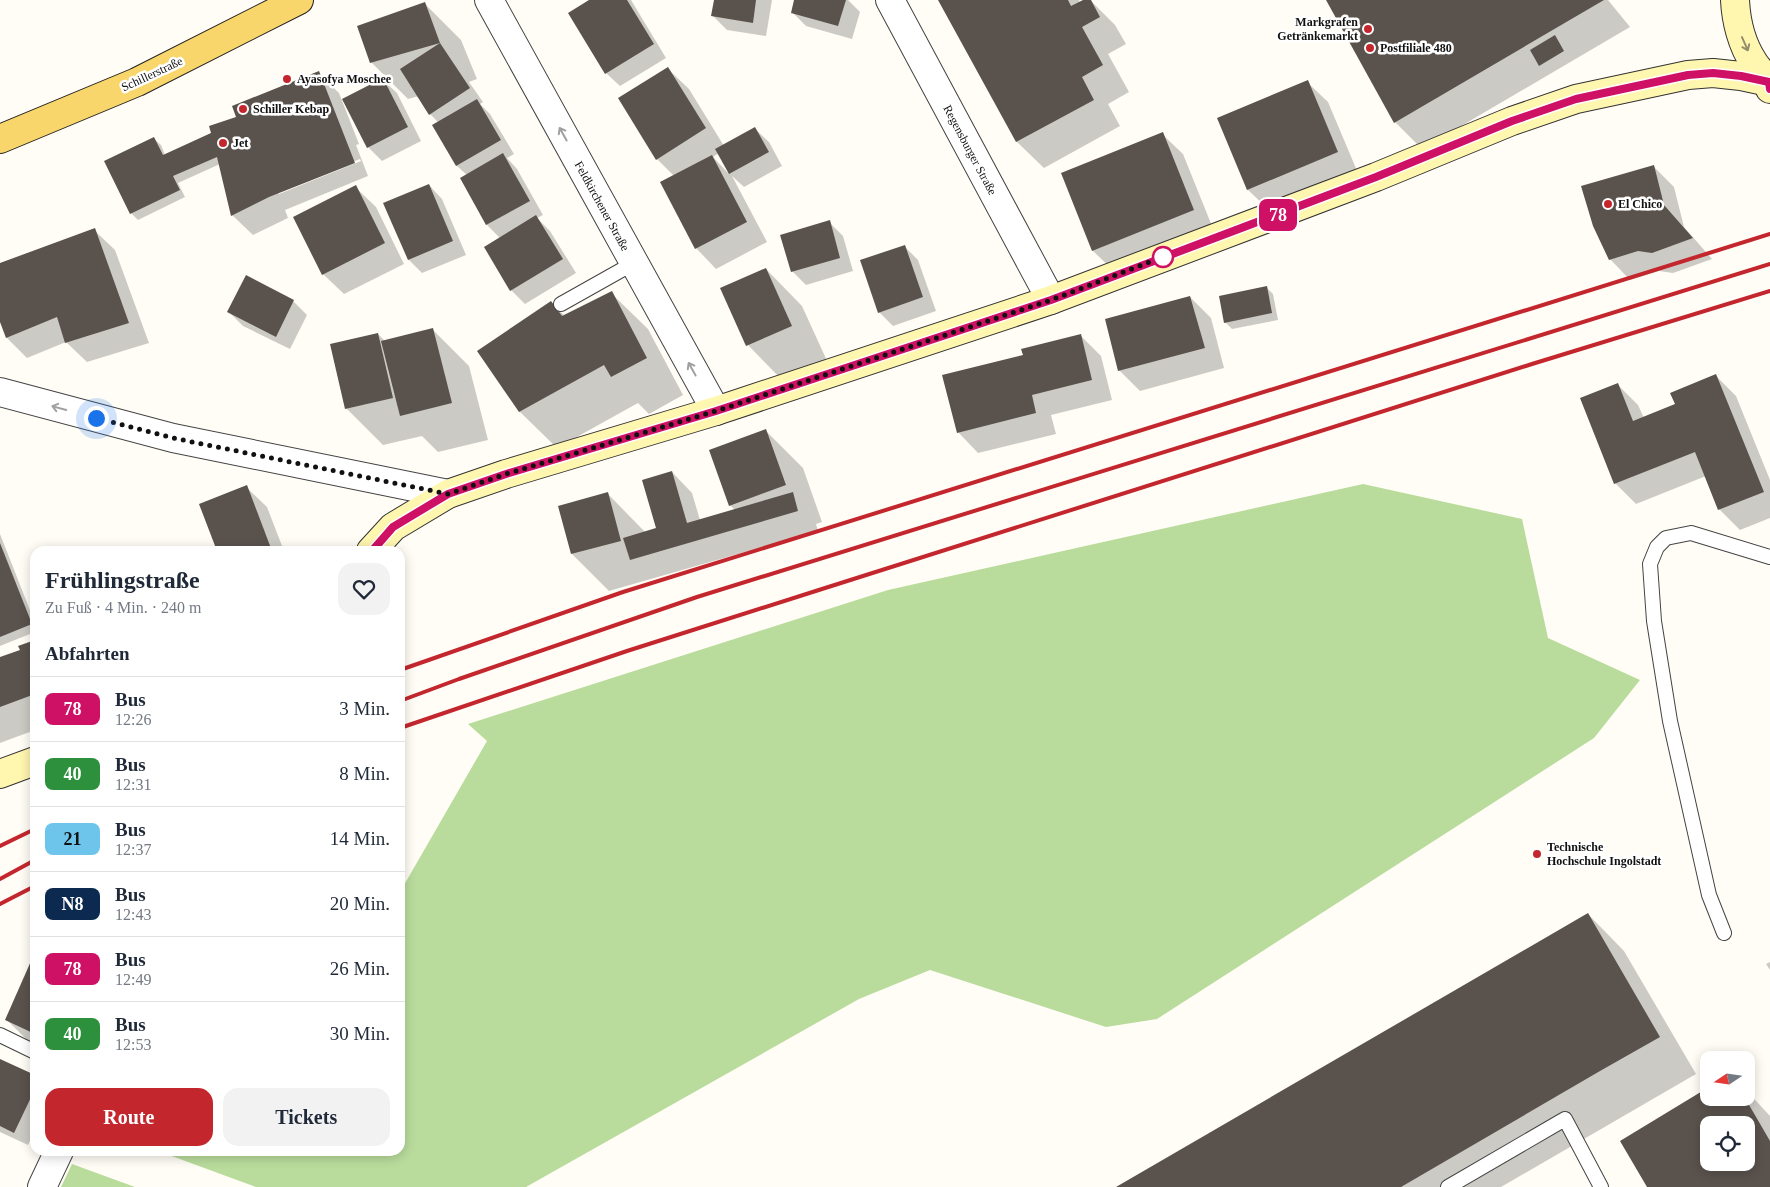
<!DOCTYPE html>
<html lang="de">
<head>
<meta charset="utf-8">
<style>
  body { margin:0; font-family:Georgia,serif; background:#f2f2f3; color:#1f2937; height:100vh; display:flex; flex-direction:column; font-size:19px; white-space:nowrap }
  * { box-sizing:border-box; margin:0 }
  p { font-size:16px; color:#747a83 }
  .icon { flex:none; width:28px; height:28px; fill:none; stroke:currentColor; stroke-width:2; stroke-linecap:round; stroke-linejoin:round }
  .map { position:relative; flex:1; overflow:hidden }
  .panel { position:absolute; left:30px; top:546px; width:375px; height:610px; display:flex; flex-direction:column; background:#fff; border-radius:15px; box-shadow:0 2px 12px #0003 }
  .panel>* { flex:none }
  .badge { padding:0 10px; border-radius:8px; font-size:18px; line-height:32px }
  .needle { width:32px; rotate:257deg }
  .tools { position:absolute; left:1700px; top:1051px; display:grid; gap:10px }
  .tools a { display:grid; place-items:center; width:55px; height:55px; border-radius:10px; background:#fff; box-shadow:0 2px 12px #0003; font-size:25px }
  .you { position:absolute; width:25px; height:25px; margin:-12px; border:4px solid #fff; border-radius:50%; background:#1a73e8; box-shadow:0 0 0 8px #1a73e833 }
  .map>.badge { position:absolute; translate:-50% -50%; box-shadow:0 0 0 2px #fff }
  h2 { padding:0 15px; font-size:19px; line-height:45px }
  .round { display:grid; place-items:center; flex:none; width:52px; height:52px; border-radius:15px; background:#f2f2f3 }
  .headline { display:flex; align-items:center; justify-content:space-between; height:85px; padding:0 15px }
  h1 { font-size:24px; font-weight:600; line-height:38px }
  .primary-button { display:flex; gap:10px; margin-top:auto; padding:10px 15px }
  .primary-button a { flex:1; height:58px; border-radius:15px; background:#c4262e; color:#fff; font-size:20px; font-weight:600; line-height:58px; text-align:center }
  .primary-button a+a { background:#f2f2f3; color:#1f2937 }
  ul { padding:0; list-style:none }
  li { display:flex; align-items:center; gap:15px; height:65px; padding:0 15px; border-top:1px solid #e0e1e3 }
  li div { flex:1 }
  li b { display:block; font-size:19px }
  li em { font-style:normal }
  li .badge { min-width:55px; font-weight:700; text-align:center }
  .map>svg:first-child { display:block }
  .forest { fill:#b9dc9c }
  .shadow { fill:#0003; fill-rule:evenodd }
  .building { fill:#5a524d; fill-rule:evenodd }
  .lines { fill:none; stroke-linecap:round; stroke-linejoin:round }
  .lane-casing { stroke:#444; stroke-width:16 }
  .street-casing { stroke:#444; stroke-width:30 }
  .secondary-casing { stroke:#333; stroke-width:30 }
  .primary-casing { stroke:#222; stroke-width:30 }
  .lane { stroke:#fff; stroke-width:14 }
  .street { stroke:#fff; stroke-width:28 }
  .secondary { stroke:#fff6b0; stroke-width:28 }
  .primary { stroke:#f9d66b; stroke-width:28 }
  .rail { stroke:#c4262e; stroke-width:4 }
  .oneway { stroke:#948f68 }
  .oneway2 { stroke:#a0a0a0 }
  .line-casing { stroke:#fff; stroke-width:11 }
  .line { stroke:#ce1164; stroke-width:8 }
  .walk { stroke:#111; stroke-width:5; stroke-dasharray:0 9 }
  .poi-dot { fill:#c4262e; stroke:#fff; stroke-width:2 }
  .stop-dot { fill:#fff; stroke:#ce1164; stroke-width:2.5 }
  .labels { text-anchor:middle; dominant-baseline:central; stroke-width:5; stroke-linejoin:round; paint-order:stroke }
  .poi-label { font-size:12px; font-weight:bold; fill:#111; stroke:#fff; text-anchor:start }
  .street-label { font-size:12px; fill:#111; stroke:#fff }
</style>
</head>
<body>
<div class="map">
<svg width="1770" height="1187" viewBox="0 0 1770 1187">
  <rect width="100%" height="100%" fill="#fffdf5"/>
  <g class="forest">
    <path d="M 1363,484 L 1522,519 L 1548,638 L 1640,680 L 1594,738 L 1157,1019 L 1106,1027 L 930,970 L 859,999 L 526,1187 L 256,1187 L 158,1151 L 400,1151 L 400,892 L 487,741 L 468,724 L 888,590 Z"/>
    <path d="M 72,1164 L 135,1187 L 61,1187 Z"/>
  </g>
  <g class="shadow">
    <path d="M 591,0 L 631,0 L 666,58 L 620,86 L 606,73 Z"/>
    <path d="M 715,0 L 772,0 L 766,36 L 727,30 L 713,16 Z"/>
    <path d="M 795,0 L 848,0 L 860,12 L 852,39 L 806,26 L 792,12 Z"/>
    <path d="M 940,0 L 1079,0 L 1080,3 L 1085,0 L 1090,0 L 1115,25 L 1126,44 L 1108,54 L 1129,92 L 1108,104 L 1120,126 L 1044,168 L 1017,142 Z"/>
    <path d="M 1327,0 L 1608,0 L 1630,27 L 1422,149 L 1395,122 Z"/>
    <path d="M 424,3 L 461,40 L 477,79 L 469,82 L 483,102 L 480,104 L 490,114 L 514,154 L 507,158 L 517,169 L 543,215 L 537,218 L 550,231 L 576,273 L 525,304 L 511,290 L 501,239 L 487,225 L 461,178 L 467,175 L 457,166 L 434,125 L 439,123 L 430,114 L 419,96 L 408,99 L 371,62 Z"/>
    <path d="M 668,69 L 689,89 L 724,146 L 755,129 L 769,142 L 782,166 L 744,187 L 732,176 L 767,242 L 716,269 L 696,248 L 674,176 L 657,159 ZM 719,153 L 729,174 L 713,157 Z"/>
    <path d="M 318,73 L 339,93 L 359,144 L 356,145 L 368,176 L 285,210 L 288,218 L 253,235 L 232,215 L 220,164 L 178,183 L 185,197 L 138,220 L 131,213 L 154,139 L 161,145 L 165,155 L 210,134 ZM 360,159 L 361,161 L 279,194 L 277,192 Z"/>
    <path d="M 383,80 L 397,93 L 421,141 L 382,161 L 368,147 Z"/>
    <path d="M 1307,82 L 1328,102 L 1358,173 L 1269,210 L 1248,190 L 1219,119 Z"/>
    <path d="M 1162,134 L 1183,154 L 1214,231 L 1114,271 L 1093,251 L 1063,174 Z"/>
    <path d="M 1653,166 L 1674,187 L 1684,227 L 1712,259 L 1673,273 L 1659,271 L 1630,280 L 1610,259 Z"/>
    <path d="M 429,185 L 442,199 L 466,255 L 422,273 L 409,260 L 385,204 Z"/>
    <path d="M 355,187 L 376,207 L 404,264 L 344,294 L 323,274 Z"/>
    <path d="M 829,222 L 843,236 L 853,271 L 806,285 L 792,271 Z"/>
    <path d="M 94,230 L 115,250 L 149,343 L 87,362 L 66,342 L 27,358 L 7,338 L 0,319 L 0,264 Z"/>
    <path d="M 905,247 L 918,260 L 936,311 L 893,326 L 879,312 Z"/>
    <path d="M 766,269 L 802,306 L 828,363 L 784,382 L 748,345 Z"/>
    <path d="M 1266,287 L 1273,294 L 1278,320 L 1232,329 L 1225,322 Z"/>
    <path d="M 611,293 L 648,329 L 683,395 L 649,414 L 638,403 L 557,448 L 520,412 L 479,351 L 551,303 L 565,316 Z"/>
    <path d="M 1190,297 L 1211,318 L 1224,368 L 1140,391 L 1119,370 Z"/>
    <path d="M 293,301 L 307,315 L 290,349 L 243,326 L 229,312 Z"/>
    <path d="M 432,329 L 469,366 L 488,440 L 438,452 L 422,436 L 383,445 L 346,408 L 378,334 L 385,341 Z"/>
    <path d="M 1080,335 L 1101,356 L 1112,400 L 1051,415 L 1056,434 L 978,453 L 958,432 L 1024,356 Z"/>
    <path d="M 1716,376 L 1736,396 L 1770,480 L 1770,518 L 1740,530 L 1719,509 L 1706,476 L 1636,504 L 1615,483 L 1618,385 L 1638,405 L 1644,418 L 1677,405 Z"/>
    <path d="M 766,431 L 803,468 L 822,522 L 816,524 L 818,531 L 609,591 L 572,554 L 608,494 L 645,532 L 658,529 L 672,472 L 692,493 L 700,520 L 735,510 L 730,505 Z"/>
    <path d="M 246,487 L 267,507 L 284,551 L 219,551 L 201,505 Z"/>
    <path d="M 0,534 L 35,623 L 35,632 L 0,646 Z"/>
    <path d="M 35,641 L 35,730 L 0,743 L 0,659 L 21,650 Z"/>
    <path d="M 1588,914 L 1624,951 L 1696,1074 L 1501,1187 L 1118,1187 Z"/>
    <path d="M 35,955 L 35,1044 L 27,1040 L 7,1020 Z"/>
    <path d="M 1770,962 L 1770,970 L 1766,964 Z"/>
    <path d="M 0,1060 L 35,1077 L 35,1131 L 28,1145 L 0,1132 Z"/>
    <path d="M 1746,1090 L 1770,1116 L 1770,1187 L 1648,1187 L 1709,1098 L 1746,1098 ZM 1709,1125 L 1746,1125 L 1746,1162 L 1709,1162 Z"/>
  </g>
  <g class="building">
    <path d="M 589,0 L 627,0 L 654,44 L 605,74 L 568,13 Z"/>
    <path d="M 714,0 L 756,0 L 753,23 L 711,16 Z"/>
    <path d="M 794,0 L 846,0 L 838,26 L 791,13 Z"/>
    <path d="M 938,0 L 1068,0 L 1071,6 L 1083,0 L 1091,0 L 1100,17 L 1082,27 L 1103,65 L 1082,77 L 1094,100 L 1016,142 Z"/>
    <path d="M 1326,0 L 1604,0 L 1394,123 Z"/>
    <path d="M 425,2 L 440,43 L 370,63 L 357,26 Z"/>
    <path d="M 1555,35 L 1564,51 L 1539,66 L 1530,50 Z"/>
    <path d="M 440,43 L 470,88 L 429,115 L 400,69 Z"/>
    <path d="M 668,67 L 706,128 L 656,160 L 618,98 Z"/>
    <path d="M 319,71 L 355,163 L 269,197 L 231,216 L 217,157 L 173,176 L 180,190 L 130,214 L 104,161 L 154,137 L 163,155 L 211,133 L 209,126 L 236,117 L 232,106 Z"/>
    <path d="M 383,78 L 408,127 L 367,148 L 342,99 Z"/>
    <path d="M 1308,80 L 1338,152 L 1247,190 L 1217,118 Z"/>
    <path d="M 477,99 L 501,140 L 456,166 L 432,125 Z"/>
    <path d="M 755,127 L 769,152 L 729,174 L 715,149 Z"/>
    <path d="M 1163,132 L 1194,210 L 1092,251 L 1061,173 Z"/>
    <path d="M 503,153 L 530,201 L 486,225 L 460,178 Z"/>
    <path d="M 712,155 L 747,222 L 695,249 L 660,182 Z"/>
    <path d="M 1654,165 L 1664,205 L 1693,238 L 1652,253 L 1638,251 L 1609,260 L 1593,226 L 1581,186 Z"/>
    <path d="M 429,184 L 453,241 L 408,260 L 383,203 Z"/>
    <path d="M 356,185 L 385,243 L 322,275 L 293,217 Z"/>
    <path d="M 536,215 L 563,259 L 510,291 L 484,247 Z"/>
    <path d="M 830,220 L 840,258 L 791,272 L 780,235 Z"/>
    <path d="M 95,228 L 129,323 L 65,343 L 57,317 L 6,338 L 0,322 L 0,263 Z"/>
    <path d="M 905,245 L 923,297 L 878,313 L 860,260 Z"/>
    <path d="M 766,268 L 792,326 L 746,346 L 720,288 Z"/>
    <path d="M 246,275 L 294,300 L 276,337 L 227,312 Z"/>
    <path d="M 1267,286 L 1272,313 L 1224,323 L 1219,296 Z"/>
    <path d="M 612,291 L 647,358 L 611,377 L 604,365 L 519,412 L 477,351 L 551,301 L 562,316 Z"/>
    <path d="M 1190,296 L 1205,348 L 1118,371 L 1105,319 Z"/>
    <path d="M 433,328 L 452,403 L 400,416 L 381,341 Z"/>
    <path d="M 378,333 L 393,398 L 345,409 L 330,344 Z"/>
    <path d="M 1081,334 L 1092,380 L 1032,395 L 1036,413 L 957,433 L 942,375 L 1023,355 L 1021,349 Z"/>
    <path d="M 1716,374 L 1764,492 L 1718,510 L 1695,452 L 1614,484 L 1580,398 L 1618,383 L 1633,421 L 1675,404 L 1670,393 Z"/>
    <path d="M 766,429 L 786,485 L 729,506 L 709,450 Z"/>
    <path d="M 672,471 L 687,523 L 793,492 L 798,511 L 630,560 L 623,538 L 656,528 L 642,480 Z"/>
    <path d="M 247,485 L 272,551 L 217,551 L 199,504 Z"/>
    <path d="M 608,492 L 621,541 L 571,554 L 558,506 Z"/>
    <path d="M 0,543 L 32,624 L 0,637 Z"/>
    <path d="M 35,640 L 35,694 L 0,707 L 0,657 L 20,650 L 18,646 Z"/>
    <path d="M 1588,913 L 1660,1037 L 1600,1071 L 1401,1187 L 1116,1187 Z"/>
    <path d="M 35,952 L 35,1034 L 5,1020 Z"/>
    <path d="M 0,1059 L 35,1075 L 35,1089 L 14,1133 L 0,1126 Z"/>
    <path d="M 1709,1087 L 1709,1098 L 1745,1098 L 1770,1141 L 1770,1187 L 1647,1187 L 1620,1141 ZM 1709,1125 L 1746,1125 L 1746,1162 L 1709,1162 Z"/>
  </g>
  <g class="lines">
    <g class="lane-casing">
      <g id="lane">
        <path d="M 561,304 L 634,263"/>
        <path d="M 1724,933 L 1709,895 L 1670,721 L 1654,621 L 1650,564 L 1657,547 L 1666,538 L 1691,533 L 1770,557"/>
        <path d="M 0,1035 L 35,1052"/>
        <path d="M 1448,1187 L 1565,1119 L 1601,1187"/>
      </g>
    </g>
    <g class="street-casing">
      <g id="street">
        <path d="M 489,0 L 716,411"/>
        <path d="M 890,0 L 1051,300"/>
        <path d="M 0,392 L 173,438 L 448,494"/>
        <path d="M 42,1187 L 59,1151"/>
      </g>
    </g>
    <g class="secondary-casing">
      <g id="secondary">
        <path d="M 1735,0 C 1736,21 1742,45 1754,63 C 1760,72 1768,78 1770,89"/>
        <path d="M 371,551 L 393,527 L 448,494 L 506,474 L 716,411 L 1051,300 L 1376,177 L 1512,121 L 1576,99 L 1688,75 L 1713,73 L 1741,76 L 1769,82"/>
        <path d="M 0,774 L 35,761"/>
      </g>
    </g>
    <g class="primary-casing">
      <path id="primary" d="M 0,139 L 137,82 L 299,0"/>
    </g>
    <use href="#lane" class="lane"/>
    <use href="#street" class="street"/>
    <use href="#secondary" class="secondary"/>
    <use href="#primary" class="primary"/>
    <g class="rail">
      <path d="M 400,670 L 623,592 L 1770,234"/>
      <path d="M 400,701 L 459,679 L 697,597 L 1770,264"/>
      <path d="M 400,728 L 627,651 L 822,589 L 1532,364 L 1770,291"/>
      <path d="M 0,846 L 35,829"/>
      <path d="M 0,879 L 35,860"/>
      <path d="M 0,904 L 35,886"/>
    </g>
  </g>
  <defs><path id="oneway-shaft" d="M-6 0H5M1.5-3L5.5 0L1.5 3" fill="none" stroke-width="1.6" stroke-linecap="round" stroke-linejoin="round" transform="scale(1.25)"/></defs>
  <use class="oneway" href="#oneway-shaft" transform="translate(1745 44) rotate(66)"/>
  <g class="oneway2">
    <use href="#oneway-shaft" transform="translate(563 134) rotate(-119)"/>
    <use href="#oneway-shaft" transform="translate(692 369) rotate(-119)"/>
    <use href="#oneway-shaft" transform="translate(59 408) rotate(-165)"/>
  </g>
  <g class="lines">
    <g class="line-casing">
      <path id="line" d="M 372,551 L 393,527 L 448,494 L 506,474 L 716,411 L 1051,300 L 1376,177 L 1512,121 L 1576,99 L 1688,75 L 1713,73 L 1741,76 L 1769,82 L 1770,89"/>
    </g>
    <use href="#line" class="line"/>
    <path class="walk" d="M 96,418 L 173,438 L 448,494 L 506,474 L 716,411 L 1051,300 L 1163,257"/>
  </g>
  <g class="poi-dot">
    <circle cx="1368" cy="29" r="5"/>
    <circle cx="1370" cy="48" r="5"/>
    <circle cx="287" cy="79" r="5"/>
    <circle cx="243" cy="109" r="5"/>
    <circle cx="223" cy="143" r="5"/>
    <circle cx="1608" cy="204" r="5"/>
    <circle cx="1537" cy="854" r="5"/>
  </g>
  <circle class="stop-dot" cx="1163" cy="257" r="10"/>
  <g class="labels">
    <g class="poi-label">
      <text x="1358" y="22" text-anchor="end">Markgrafen<tspan x="1358" dy="14">Getränkemarkt</tspan></text>
      <text x="1380" y="48">Postfiliale 480</text>
      <text x="297" y="79">Ayasofya Moschee</text>
      <text x="253" y="109">Schiller Kebap</text>
      <text x="233" y="143">Jet</text>
      <text x="1618" y="204">El Chico</text>
      <text x="1547" y="847">Technische<tspan x="1547" dy="14">Hochschule Ingolstadt</tspan></text>
    </g>
    <g class="street-label">
      <text transform="translate(152 74) rotate(-25)">Schillerstraße</text>
      <text transform="translate(970 150) rotate(62)">Regensburger Straße</text>
      <text transform="translate(602 206) rotate(61)">Feldkirchener Straße</text>
    </g>
  </g>
</svg>
<div class="tools">
<a><svg class="needle" viewBox="-14 -14 28 28"><path d="M0-13l5 13h-10z" fill="#e53935"/><path d="M0 13l5-13h-10z" fill="#747a83"/></svg></a>
<a><svg class="icon" aria-label="locate" viewBox="0 0 24 24"><circle cx="12" cy="12" r="6"/><path d="M12 2v4M12 18v4M2 12h4M18 12h4"/></svg></a>
</div>
<div class="you" style="left:96px;top:418px"></div>
<b class="badge" style="left:1278px;top:215px;background:#ce1164;color:#fff">78</b>
<section class="panel">
<div class="headline"><div><h1>Frühlingstraße</h1><p>Zu Fuß · 4 Min. · 240 m</p></div><a class="round"><svg class="icon" aria-label="heart" viewBox="0 0 24 24"><path d="M12 20l-8-8c-3-5 5-10 8-4 3-6 11-1 8 4z"/></svg></a></div>
<h2>Abfahrten</h2>
<ul>
<li><span class="badge" style="background:#ce1164;color:#fff">78</span><div><b>Bus</b><p>12:26</p></div><em>3 Min.</em></li>
<li><span class="badge" style="background:#2c903c;color:#fff">40</span><div><b>Bus</b><p>12:31</p></div><em>8 Min.</em></li>
<li><span class="badge" style="background:#6ec5eb;color:#111">21</span><div><b>Bus</b><p>12:37</p></div><em>14 Min.</em></li>
<li><span class="badge" style="background:#0c294f;color:#fff">N8</span><div><b>Bus</b><p>12:43</p></div><em>20 Min.</em></li>
<li><span class="badge" style="background:#ce1164;color:#fff">78</span><div><b>Bus</b><p>12:49</p></div><em>26 Min.</em></li>
<li><span class="badge" style="background:#2c903c;color:#fff">40</span><div><b>Bus</b><p>12:53</p></div><em>30 Min.</em></li>
</ul>
<div class="primary-button"><a>Route</a><a>Tickets</a></div>
</section>
</div>
</body>
</html>
